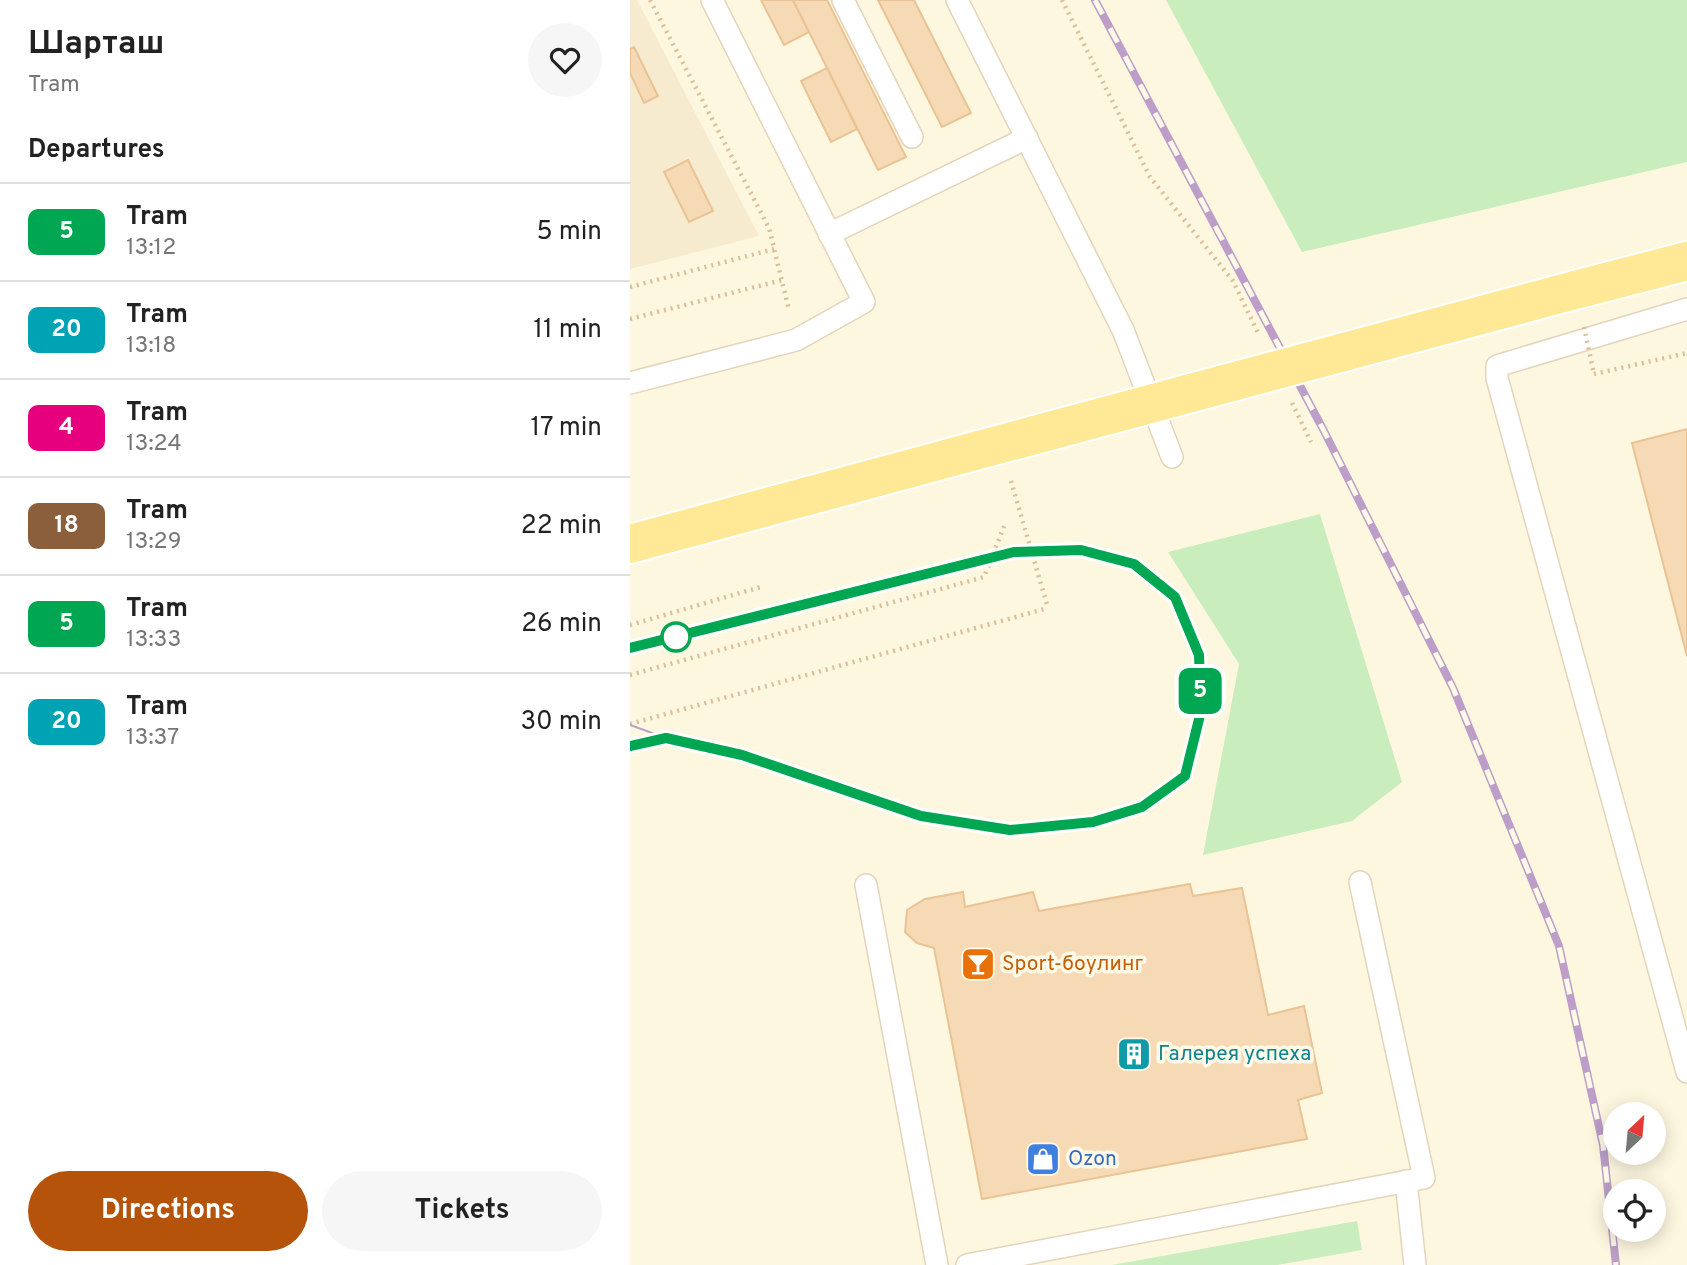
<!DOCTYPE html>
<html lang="en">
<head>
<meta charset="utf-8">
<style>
  body { margin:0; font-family:Overpass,sans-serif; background:#f6f6f6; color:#222; height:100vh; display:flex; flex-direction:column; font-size:26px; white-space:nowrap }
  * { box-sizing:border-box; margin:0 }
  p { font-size:23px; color:#767676 }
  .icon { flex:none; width:38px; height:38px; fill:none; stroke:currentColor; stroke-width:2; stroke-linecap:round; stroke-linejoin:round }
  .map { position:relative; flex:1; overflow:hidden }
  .sheet { display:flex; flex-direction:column; background:#fff; width:630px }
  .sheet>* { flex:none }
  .badge { padding:0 14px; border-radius:10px; font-size:24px; line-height:46px }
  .needle { width:46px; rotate:26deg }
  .controls { position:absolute; left:973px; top:1102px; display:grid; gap:14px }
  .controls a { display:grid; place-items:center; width:63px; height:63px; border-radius:50%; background:#fff; box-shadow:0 4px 18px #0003; font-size:35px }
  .map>.badge { position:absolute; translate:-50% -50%; box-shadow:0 0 0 4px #fff }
  h2 { padding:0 28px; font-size:26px; line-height:63px }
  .round { display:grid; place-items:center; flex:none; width:74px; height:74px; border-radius:37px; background:#f6f6f6 }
  .overview { display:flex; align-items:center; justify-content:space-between; height:119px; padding:0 28px }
  h1 { font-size:33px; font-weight:700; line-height:52px }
  .button { display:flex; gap:14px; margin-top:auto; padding:14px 28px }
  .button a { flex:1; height:80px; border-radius:42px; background:#b45309; color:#fff; font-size:28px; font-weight:700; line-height:80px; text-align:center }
  .button a+a { background:#f6f6f6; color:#222 }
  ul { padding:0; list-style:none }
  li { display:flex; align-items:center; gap:21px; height:98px; padding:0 28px; border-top:2px solid #e0e0e0 }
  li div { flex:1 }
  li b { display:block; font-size:26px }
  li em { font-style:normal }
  li .badge { min-width:77px; font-weight:700; text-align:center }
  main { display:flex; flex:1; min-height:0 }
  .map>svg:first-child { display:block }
  .residential { fill:#f6ebce }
  .green { fill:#c9edbd }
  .building { fill:#f6dab5; stroke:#eac394; stroke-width:2 }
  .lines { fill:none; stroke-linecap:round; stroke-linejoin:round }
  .service-casing { stroke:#e3d4bb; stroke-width:24 }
  .primary-casing { stroke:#fff; stroke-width:42 }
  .path { stroke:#dabd99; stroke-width:4.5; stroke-dasharray:2 5; stroke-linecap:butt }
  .service { stroke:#fff; stroke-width:21 }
  .primary { stroke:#ffe996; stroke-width:38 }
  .tram { stroke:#bc9ec8; stroke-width:2 }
  .rail-casing { stroke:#bc9ec8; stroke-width:8 }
  .rail { stroke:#fffae8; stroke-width:5; stroke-dasharray:16; stroke-linecap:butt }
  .primary-bridge-casing { stroke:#fff; stroke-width:42; stroke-linecap:butt }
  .path-bridge { stroke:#dabd99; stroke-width:4.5; stroke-dasharray:2 5; stroke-linecap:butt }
  .primary-bridge { stroke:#ffe996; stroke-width:38 }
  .line-casing { stroke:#fff; stroke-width:16 }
  .line { stroke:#00a651; stroke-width:10 }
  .stop-dot { fill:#fff; stroke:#00a651; stroke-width:3.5 }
  .labels { text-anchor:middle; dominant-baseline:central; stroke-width:7; stroke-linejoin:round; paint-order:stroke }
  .food-label { font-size:21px; fill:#c56008; stroke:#fffae8; text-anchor:start }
  .culture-label { font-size:21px; fill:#0d838f; stroke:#fffae8; text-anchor:start }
  .shop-label { font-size:21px; fill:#366cbe; stroke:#fffae8; text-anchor:start }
</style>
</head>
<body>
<main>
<section class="sheet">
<div class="overview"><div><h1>Шарташ</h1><p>Tram</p></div><a class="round"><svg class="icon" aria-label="heart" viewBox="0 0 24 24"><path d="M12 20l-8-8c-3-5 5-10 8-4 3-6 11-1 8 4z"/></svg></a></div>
<h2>Departures</h2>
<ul>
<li><span class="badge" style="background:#00a651;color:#fff">5</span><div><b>Tram</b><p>13:12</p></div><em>5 min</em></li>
<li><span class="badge" style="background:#00a3b4;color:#fff">20</span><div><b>Tram</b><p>13:18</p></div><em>11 min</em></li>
<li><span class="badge" style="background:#e6007e;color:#fff">4</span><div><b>Tram</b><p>13:24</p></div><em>17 min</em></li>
<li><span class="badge" style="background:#8b5e3c;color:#fff">18</span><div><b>Tram</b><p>13:29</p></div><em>22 min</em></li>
<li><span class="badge" style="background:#00a651;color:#fff">5</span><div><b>Tram</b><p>13:33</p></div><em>26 min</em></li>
<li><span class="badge" style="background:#00a3b4;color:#fff">20</span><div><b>Tram</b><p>13:37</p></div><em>30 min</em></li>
</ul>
<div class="button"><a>Directions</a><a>Tickets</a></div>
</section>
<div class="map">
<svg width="1057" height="1265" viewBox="0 0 1057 1265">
  <rect width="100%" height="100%" fill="#fef7e0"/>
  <path class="residential" d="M 0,0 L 7,0 L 129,236 L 0,269 Z"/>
  <g class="green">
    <path d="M 536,0 L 1057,0 L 1057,162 L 672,252 Z"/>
    <path d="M 690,514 L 772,782 L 722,821 L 573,855 L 609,664 L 538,552 Z"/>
    <path d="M 727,1221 L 732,1250 L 647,1265 L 482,1265 Z"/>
  </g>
  <g class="building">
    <path d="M 131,0 L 163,0 L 179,32 L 154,45 Z"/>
    <path d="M 163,0 L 197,0 L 276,157 L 248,170 Z"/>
    <path d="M 248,0 L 284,0 L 341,113 L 312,127 Z"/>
    <path d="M 4,47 L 28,96 L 14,103 L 0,73 L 0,49 Z"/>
    <path d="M 197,68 L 227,129 L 201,142 L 171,81 Z"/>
    <path d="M 58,160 L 83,211 L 59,222 L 34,172 Z"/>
    <path d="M 1057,429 L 1057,656 L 1002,443 Z"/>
    <path d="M 560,884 L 563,896 L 612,888 L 638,1015 L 674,1006 L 692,1093 L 668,1100 L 677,1139 L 352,1199 L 304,948 L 287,943 L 275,932 L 277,910 L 295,899 L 333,892 L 335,907 L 403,892 L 409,911 Z"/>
  </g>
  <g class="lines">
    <g class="service-casing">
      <g id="service">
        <path d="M 213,0 L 282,137"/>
        <path d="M 327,0 L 493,330 L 542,457"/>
        <path d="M 199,234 L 397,138"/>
        <path d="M 1057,309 L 867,366 L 867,378 L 1057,1072"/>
        <path d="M 0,383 L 166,340 L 234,302 L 82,0"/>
        <path d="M 236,885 L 307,1265"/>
        <path d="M 776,1181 L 785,1265"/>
        <path d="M 337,1265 L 794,1178 L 730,882"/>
      </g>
    </g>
    <g class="primary-casing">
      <g id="primary">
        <path d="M 945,290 L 1057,261"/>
        <path d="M 0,544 L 371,444"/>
      </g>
    </g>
    <g class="path">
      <path d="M 20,0 L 139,228 L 159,310"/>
      <path d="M 432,0 L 520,177 L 603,281 L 629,335"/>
      <path d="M 0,287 L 144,249"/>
      <path d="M 0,319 L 152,280"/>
      <path d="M 964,374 L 1057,353"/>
      <path d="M 662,403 L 681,442"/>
      <path d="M 0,625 L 134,586"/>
      <path d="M 0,675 L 354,577 L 375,524"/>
      <path d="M 0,724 L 418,608"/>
    </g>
    <use href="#service" class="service"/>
    <use href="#primary" class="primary"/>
    <g class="tram">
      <path d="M 0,648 L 384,552 L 451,550 L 504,564 L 545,598 L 569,655 L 571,711 L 555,776 L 512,807 L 463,823 L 380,830 L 291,816 L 112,755 L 36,738 L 0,725"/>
      <path d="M 0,746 L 36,738"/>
    </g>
    <g class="rail-casing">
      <path id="rail" d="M 465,0 L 694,431 L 823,688 L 929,946 L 973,1145 L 986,1265"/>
    </g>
    <use href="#rail" class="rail"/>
    <g class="primary-bridge-casing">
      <path id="primary-bridge" d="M 371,444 L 945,290"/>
    </g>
    <g class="path-bridge">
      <path d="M 954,327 L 964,374"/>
      <path d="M 381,481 L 418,608"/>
    </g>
    <use href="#primary-bridge" class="primary-bridge"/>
  </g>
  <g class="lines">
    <g class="line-casing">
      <path id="line" d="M 0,648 L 384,552 L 451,550 L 504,564 L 545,597 L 569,655 L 571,711 L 555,776 L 512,807 L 463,822 L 380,830 L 291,816 L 112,755 L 36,738 L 0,746"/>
    </g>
    <use href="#line" class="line"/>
  </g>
  <defs>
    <g id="bar-square" transform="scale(1.75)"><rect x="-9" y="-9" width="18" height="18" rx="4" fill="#e8710a" stroke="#fffae8"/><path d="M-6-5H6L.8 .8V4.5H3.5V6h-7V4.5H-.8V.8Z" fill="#fff"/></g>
    <g id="building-square" transform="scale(1.75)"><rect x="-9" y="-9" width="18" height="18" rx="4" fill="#0f9aa8" stroke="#fffae8"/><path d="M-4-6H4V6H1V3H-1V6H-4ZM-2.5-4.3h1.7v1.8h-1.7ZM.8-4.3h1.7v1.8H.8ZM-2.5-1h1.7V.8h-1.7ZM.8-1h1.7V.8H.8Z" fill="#fff"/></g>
    <g id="shop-square" transform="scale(1.75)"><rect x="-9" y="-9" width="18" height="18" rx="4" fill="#3f7fe0" stroke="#fffae8"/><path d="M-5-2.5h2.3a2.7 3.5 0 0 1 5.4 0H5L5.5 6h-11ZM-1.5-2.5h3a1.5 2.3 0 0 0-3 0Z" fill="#fff"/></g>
  </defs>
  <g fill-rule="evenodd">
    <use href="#bar-square" x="348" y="964"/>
    <use href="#building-square" x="504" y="1054"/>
    <use href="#shop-square" x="413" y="1159"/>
  </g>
  <circle class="stop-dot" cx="46" cy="637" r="14"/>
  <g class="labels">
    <g class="food-label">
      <text x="372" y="964">Sport-боулинг</text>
    </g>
    <g class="culture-label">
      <text x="528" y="1054">Галерея успеха</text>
    </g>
    <g class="shop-label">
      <text x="438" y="1159">Ozon</text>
    </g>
  </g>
</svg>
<div class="controls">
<a><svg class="needle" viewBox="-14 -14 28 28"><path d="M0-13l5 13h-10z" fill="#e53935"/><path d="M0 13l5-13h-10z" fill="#767676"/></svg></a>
<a><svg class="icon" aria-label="locate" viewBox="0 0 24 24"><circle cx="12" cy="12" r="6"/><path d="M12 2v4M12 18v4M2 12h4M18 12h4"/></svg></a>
</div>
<b class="badge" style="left:570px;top:691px;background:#00a651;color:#fff">5</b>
</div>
</main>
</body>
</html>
